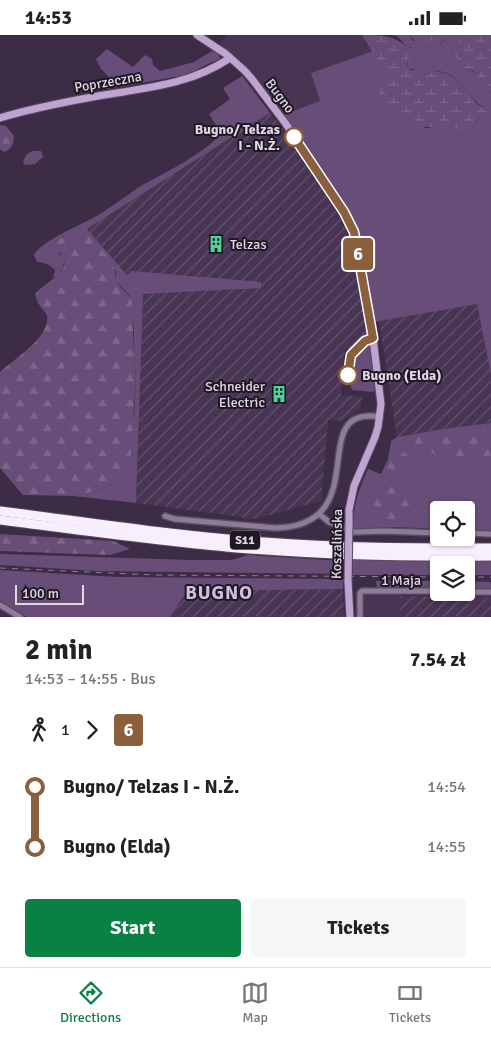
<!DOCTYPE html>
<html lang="en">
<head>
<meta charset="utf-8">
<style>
  body { margin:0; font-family:Signika,sans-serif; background:#f6f6f6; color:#222; height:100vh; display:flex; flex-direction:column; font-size:19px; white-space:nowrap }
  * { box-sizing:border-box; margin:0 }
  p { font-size:16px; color:#767676 }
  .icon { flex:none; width:28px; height:28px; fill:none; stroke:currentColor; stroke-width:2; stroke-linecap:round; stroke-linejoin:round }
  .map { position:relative; height:582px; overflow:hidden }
  .panel { display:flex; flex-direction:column; background:#fff; flex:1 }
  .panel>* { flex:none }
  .badge { padding:0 10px; border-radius:4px; font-size:18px; line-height:32px }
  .controls { position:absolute; left:430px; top:466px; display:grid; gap:10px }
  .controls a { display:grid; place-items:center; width:45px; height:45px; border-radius:5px; background:#fff; box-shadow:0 1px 4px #0004; font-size:25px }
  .scale { position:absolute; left:15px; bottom:12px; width:69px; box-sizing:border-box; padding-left:5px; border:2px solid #e0d6e6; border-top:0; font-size:14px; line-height:18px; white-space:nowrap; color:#e0d6e6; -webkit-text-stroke:4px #1f1823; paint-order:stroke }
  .map>.badge { position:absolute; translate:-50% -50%; box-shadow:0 0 0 2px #fff }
  .legs { display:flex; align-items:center; gap:8px; height:55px; padding:0 25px; font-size:16px }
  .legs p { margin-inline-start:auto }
  .head { display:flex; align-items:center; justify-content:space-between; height:85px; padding:0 25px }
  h1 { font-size:28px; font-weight:700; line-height:38px }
  .primary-button { display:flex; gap:10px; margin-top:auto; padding:10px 25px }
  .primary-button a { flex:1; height:58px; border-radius:5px; background:#0b8043; color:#fff; font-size:20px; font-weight:700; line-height:58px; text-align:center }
  .primary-button a+a { background:#f6f6f6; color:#222 }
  ul { padding:0 25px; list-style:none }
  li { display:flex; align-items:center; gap:18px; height:60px; font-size:19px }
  li i { display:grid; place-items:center; width:8px; height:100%; margin:0 6px; background:currentColor }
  li i::after { content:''; width:12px; height:12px; margin:-6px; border:4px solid; border-radius:50%; background:#fff }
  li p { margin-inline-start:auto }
  li:first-child i { background:linear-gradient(#0000 50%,currentColor 0) }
  li:last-child i { background:linear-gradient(currentColor 50%,#0000 0) }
  .status { display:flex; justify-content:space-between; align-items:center; height:35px; padding:0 25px; background:#fff; direction:ltr }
  .status svg { height:14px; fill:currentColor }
  .tabs { display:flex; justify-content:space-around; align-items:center; height:70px; border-top:1px solid #e0e0e0; background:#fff; font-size:14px; color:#767676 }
  .tabs a { display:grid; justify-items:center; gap:2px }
  .tabs .active { color:#0b8043 }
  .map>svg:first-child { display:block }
  .built { fill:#483554 }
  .industrial { fill:url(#industrial-furrows) }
  .green { fill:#674d77 }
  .forest { fill:url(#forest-firs) }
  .wetland { fill:url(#wetland-marsh) }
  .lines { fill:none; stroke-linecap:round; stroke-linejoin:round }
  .street-casing { stroke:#5a4b62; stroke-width:8 }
  .secondary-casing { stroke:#5a4b62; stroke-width:9 }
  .highway-casing { stroke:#5a4b62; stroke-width:11 }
  .street { stroke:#8d7c98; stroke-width:5 }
  .secondary { stroke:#bfa4d1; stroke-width:7 }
  .highway { stroke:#f7effd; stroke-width:9 }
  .rail { stroke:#8c7f93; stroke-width:1; stroke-dasharray:6 6; stroke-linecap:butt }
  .secondary-bridge-casing { stroke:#5a4b62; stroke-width:9; stroke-linecap:butt }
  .secondary-bridge { stroke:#bfa4d1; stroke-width:7 }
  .line-1-casing { stroke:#fff; stroke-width:11 }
  .line-1 { stroke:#8b5e3c; stroke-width:8 }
  .stop-1-dot { fill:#fff; stroke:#8b5e3c; stroke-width:2.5 }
  .labels { text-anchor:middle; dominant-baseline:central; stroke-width:4; stroke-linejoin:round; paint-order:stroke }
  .shield { fill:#1f1823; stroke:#a69dac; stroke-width:1 }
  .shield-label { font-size:12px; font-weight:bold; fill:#e0d6e6 }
  .street-label { font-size:14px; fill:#e0d6e6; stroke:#1f1823 }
  .stop-label { font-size:14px; font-weight:bold; fill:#e0d6e6; stroke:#1f1823; text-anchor:end }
  .poi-label { font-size:14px; fill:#e0d6e6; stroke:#1f1823; text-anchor:start }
  .district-label { font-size:19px; font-weight:bold; letter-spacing:1px; fill:#d0bddc; stroke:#1f1823 }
</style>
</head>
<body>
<div class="status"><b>14:53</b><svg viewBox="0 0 49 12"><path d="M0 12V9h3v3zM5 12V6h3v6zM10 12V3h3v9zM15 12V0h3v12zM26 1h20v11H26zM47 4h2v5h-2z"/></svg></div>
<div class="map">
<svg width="491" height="582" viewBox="0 0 491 582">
  <defs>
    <pattern id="industrial-furrows" width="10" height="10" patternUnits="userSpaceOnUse" patternTransform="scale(1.25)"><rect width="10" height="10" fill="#483554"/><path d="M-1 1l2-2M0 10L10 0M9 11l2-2" fill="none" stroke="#62526d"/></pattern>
    <pattern id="forest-firs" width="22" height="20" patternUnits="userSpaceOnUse" patternTransform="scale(1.25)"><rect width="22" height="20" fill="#674d77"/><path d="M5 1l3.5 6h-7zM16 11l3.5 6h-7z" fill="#7c668a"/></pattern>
    <pattern id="wetland-marsh" width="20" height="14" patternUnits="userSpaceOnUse" patternTransform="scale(1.25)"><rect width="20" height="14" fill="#674d77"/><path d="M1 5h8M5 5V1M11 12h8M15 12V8" fill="none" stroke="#7c668a"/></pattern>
  </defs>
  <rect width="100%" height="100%" fill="#3c2c45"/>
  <g class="built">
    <path d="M 228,0 L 362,0 L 373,16 L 312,38 L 321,66 L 282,80 L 218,11 Z"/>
    <path d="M 361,560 L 400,561 L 399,582 L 362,582 Z"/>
  </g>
  <g class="industrial">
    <path d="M 270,78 L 283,94 L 332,169 L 349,199 L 367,300 L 351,314 L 345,314 L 341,360 L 362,362 L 360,374 L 341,386 L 328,385 L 321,466 L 255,484 L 136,468 L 142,259 L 87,194 Z"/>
    <path d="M 477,268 L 491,340 L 491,388 L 449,393 L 397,402 L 379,286 Z"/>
    <path d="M 190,550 L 208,556 L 343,554 L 344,582 L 170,582 Z"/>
    <path d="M 400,561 L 491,562 L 491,582 L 399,582 Z"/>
  </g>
  <g class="green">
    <path d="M 393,0 L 409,0 L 413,6 L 434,5 L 440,9 L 451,0 L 458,0 L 460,2 L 460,5 L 451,11 C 452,18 461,28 466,34 C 478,35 481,49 491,57 L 491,340 L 477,269 L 374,287 L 357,196 L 353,187 L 283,80 L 320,66 L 311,38 L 373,16 L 389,43 L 425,93 L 482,93 L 476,87 L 478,83 L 482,81 L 483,72 C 466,62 458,32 433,37 C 429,38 425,40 421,40 L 416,35 L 407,33 L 408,25 L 416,14 L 406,11 L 398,2 Z"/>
    <path d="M 107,14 L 133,32 L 145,20 L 152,24 L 153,30 L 160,36 L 194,27 L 212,16 L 218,18 L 220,23 L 219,25 C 208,27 197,36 186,40 L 107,54 L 106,48 L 109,42 L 101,34 L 96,24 Z"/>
    <path d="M 242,41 L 270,78 L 87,194 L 127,240 L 132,236 L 261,247 L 261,253 L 143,259 L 136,468 L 73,461 L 93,457 L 115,448 L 134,381 L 136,344 L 134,321 L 134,295 L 129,260 L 116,246 L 116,237 L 112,228 L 104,219 L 71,198 L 63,201 L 57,206 L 59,219 L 64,222 C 65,230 61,239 53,243 L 55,235 C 51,230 44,227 37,227 L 34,220 C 40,207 78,191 91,184 C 108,175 123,163 139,152 C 155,143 216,113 220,97 L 209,79 L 230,64 L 223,53 Z"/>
    <path d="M 32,116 L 41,116 L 43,122 L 35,129 L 25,130 L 23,127 L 26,120 Z"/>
    <path d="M 367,308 L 370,308 L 377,354 L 372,357 L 352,355 L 350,349 L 352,324 Z"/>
    <path d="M 491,388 L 491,496 L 466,495 L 466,475 L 439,475 L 439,494 L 395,492 L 353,494 C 353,471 359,454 368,434 L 381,439 L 388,424 L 391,406 L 397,402 L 449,393 Z"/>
    <path d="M 0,519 L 192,525 L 232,525 L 248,520 L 343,526 L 343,539 L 96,536 L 0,530 Z"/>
    <path d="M 353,525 L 491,525 L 491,540 L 466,540 L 466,530 L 439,530 L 439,540 L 353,540 Z"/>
    <path d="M 0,535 L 118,542 L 343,544 L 343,554 L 208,556 L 190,551 L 170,582 L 27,582 L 0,566 Z"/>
    <path d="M 376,546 L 439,546 L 439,555 L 377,555 Z"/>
    <path d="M 466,546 L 491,547 L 491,555 L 466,554 Z"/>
  </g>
  <g class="forest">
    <path d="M 0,90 L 6,91 L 14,101 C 14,109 12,113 5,117 L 0,115 Z"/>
    <path d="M 81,196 C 91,202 107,219 113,230 C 116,235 115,240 116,245 C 119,252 129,259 132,266 L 134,321 L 136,344 L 130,430 L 124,442 L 115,448 L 93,457 L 73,461 L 23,460 L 0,433 L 0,337 C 14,324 51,302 47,280 L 38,268 L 35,259 C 42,250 68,238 64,224 C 63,220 57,216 54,212 C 59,200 69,198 81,196 Z"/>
    <path d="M 484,395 L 491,399 L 491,424 L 488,427 L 477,428 L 439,422 L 425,413 L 406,406 L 405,404 L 408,402 L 434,398 Z"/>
    <path d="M 402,416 L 410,422 C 407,427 390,440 400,446 C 404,449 408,449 412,451 L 416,461 L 410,483 L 405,486 L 381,484 L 369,474 L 370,467 L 392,420 Z"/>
    <path d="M 0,499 L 113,506 L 130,514 L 110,520 L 0,516 Z"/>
  </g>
  <g class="wetland">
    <path d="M 362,0 C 382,0 392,0 406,11 L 416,14 C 414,21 406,24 407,32 L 411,35 L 416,35 L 421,40 C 425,40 429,38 433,37 C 452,34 464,52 474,65 C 477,70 482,71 486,76 L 485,80 L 478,83 L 476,86 L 482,93 C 438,93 405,101 378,56 L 389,43 Z"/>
    <path d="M 409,0 L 452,0 L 439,9 L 434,5 L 417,8 Z"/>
    <path d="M 458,0 L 491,0 L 491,57 C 487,54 484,51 481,48 C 476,40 476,34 465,34 C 461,28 452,18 451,11 L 460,5 L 460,2 Z"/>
  </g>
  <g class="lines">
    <g class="street-casing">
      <g id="street">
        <path d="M 319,479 L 329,487 L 354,497 L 383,496 L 439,498"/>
        <path d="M 165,481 L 175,484 L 275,493 C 378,491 303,369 380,382"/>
        <path d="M 466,498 L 491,499"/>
        <path d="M 466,557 L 491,557"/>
        <path d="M 0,570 L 20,582"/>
        <path d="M 360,582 L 360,558 L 362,556 L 439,556"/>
      </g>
    </g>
    <g class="secondary-casing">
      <g id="secondary">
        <path d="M 197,0 L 226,19 L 245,36 L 252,44 L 286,89 L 344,177 L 354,197 L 373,303 L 381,369 L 378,392 L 375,402 L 354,451 L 349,475 L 349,489"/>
        <path d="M 0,83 C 32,73 65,67 98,61 C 145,53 190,50 230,23"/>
        <path d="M 348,546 L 350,582"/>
      </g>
    </g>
    <g class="highway-casing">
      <g id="highway">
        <path d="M 0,476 C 88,487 175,501 264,507 C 339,513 415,513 491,513"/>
        <path d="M 0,485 C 79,495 158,506 237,513 C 322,520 406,522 491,521"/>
      </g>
    </g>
    <use href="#street" class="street"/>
    <use href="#secondary" class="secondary"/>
    <use href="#highway" class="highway"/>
    <g class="rail">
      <path d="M 0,533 L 155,540 L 439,542"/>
      <path d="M 466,542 L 491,542"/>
    </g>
    <g class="secondary-bridge-casing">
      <path id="secondary-bridge" d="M 348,546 L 349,489"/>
    </g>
    <use href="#secondary-bridge" class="secondary-bridge"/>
  </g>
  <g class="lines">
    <g class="line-1-casing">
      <path id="line-1" d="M 294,102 L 344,177 L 354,197 L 373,303 L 365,306 L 351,320 L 348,340"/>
    </g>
    <use href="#line-1" class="line-1"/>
  </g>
  <defs>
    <g id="building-bare" transform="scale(1.35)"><path d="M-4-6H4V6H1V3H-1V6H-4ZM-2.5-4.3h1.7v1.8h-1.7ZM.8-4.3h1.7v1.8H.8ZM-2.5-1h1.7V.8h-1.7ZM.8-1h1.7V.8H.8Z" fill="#4bd49b" stroke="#1f1823" stroke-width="2.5" paint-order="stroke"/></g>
  </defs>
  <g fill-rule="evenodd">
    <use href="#building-bare" x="216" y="209"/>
    <use href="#building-bare" x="279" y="359"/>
  </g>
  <g class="stop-1-dot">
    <circle cx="294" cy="102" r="9"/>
    <circle cx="348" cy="340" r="9"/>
  </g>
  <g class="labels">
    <rect class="shield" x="230" y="495.5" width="30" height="19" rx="4"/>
    <g class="shield-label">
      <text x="245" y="505">S11</text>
    </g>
    <g class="street-label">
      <text transform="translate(108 47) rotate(-10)">Poprzeczna</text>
      <text transform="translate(280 61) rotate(53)">Bugno</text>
      <text transform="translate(337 509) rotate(-89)">Koszalińska</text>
      <text x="401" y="545">1 Maja</text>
    </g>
    <g class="stop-label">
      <text x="280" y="94">Bugno/ Telzas<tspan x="280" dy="16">I - N.Ż.</tspan></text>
      <text x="362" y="340" text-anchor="start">Bugno (Elda)</text>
    </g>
    <g class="poi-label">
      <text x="230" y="209">Telzas</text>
      <text x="265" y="351" text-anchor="end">Schneider<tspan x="265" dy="16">Electric</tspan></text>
    </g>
    <g class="district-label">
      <text x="219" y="558">BUGNO</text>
    </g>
  </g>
</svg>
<div class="controls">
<a><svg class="icon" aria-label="locate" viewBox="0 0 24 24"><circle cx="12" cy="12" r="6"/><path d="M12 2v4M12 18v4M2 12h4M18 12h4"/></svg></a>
<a><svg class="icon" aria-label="layers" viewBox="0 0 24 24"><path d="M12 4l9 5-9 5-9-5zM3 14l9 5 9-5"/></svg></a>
</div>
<div class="scale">100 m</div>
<b class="badge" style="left:358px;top:219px;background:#8b5e3c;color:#fff">6</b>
</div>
<section class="panel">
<div class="head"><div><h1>2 min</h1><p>14:53 – 14:55 · Bus</p></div><b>7.54 zł</b></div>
<div class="legs"><svg class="icon" aria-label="walk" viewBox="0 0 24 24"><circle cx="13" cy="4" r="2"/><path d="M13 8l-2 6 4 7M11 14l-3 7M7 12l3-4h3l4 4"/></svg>1<svg class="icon" aria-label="forward" viewBox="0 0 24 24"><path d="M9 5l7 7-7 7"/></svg><b class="badge" style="background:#8b5e3c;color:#fff">6</b></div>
<ul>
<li><i style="color:#8b5e3c"></i><b>Bugno/ Telzas I - N.Ż.</b><p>14:54</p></li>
<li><i style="color:#8b5e3c"></i><b>Bugno (Elda)</b><p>14:55</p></li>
</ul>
<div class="primary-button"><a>Start</a><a>Tickets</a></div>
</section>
<nav class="tabs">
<a class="active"><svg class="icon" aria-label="directions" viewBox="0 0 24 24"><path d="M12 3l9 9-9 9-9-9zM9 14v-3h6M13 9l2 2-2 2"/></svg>Directions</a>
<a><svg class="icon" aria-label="map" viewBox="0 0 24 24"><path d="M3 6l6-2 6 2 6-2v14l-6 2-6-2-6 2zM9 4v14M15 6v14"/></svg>Map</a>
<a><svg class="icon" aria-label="tickets" viewBox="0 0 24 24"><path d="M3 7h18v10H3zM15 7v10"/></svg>Tickets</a>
</nav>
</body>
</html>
